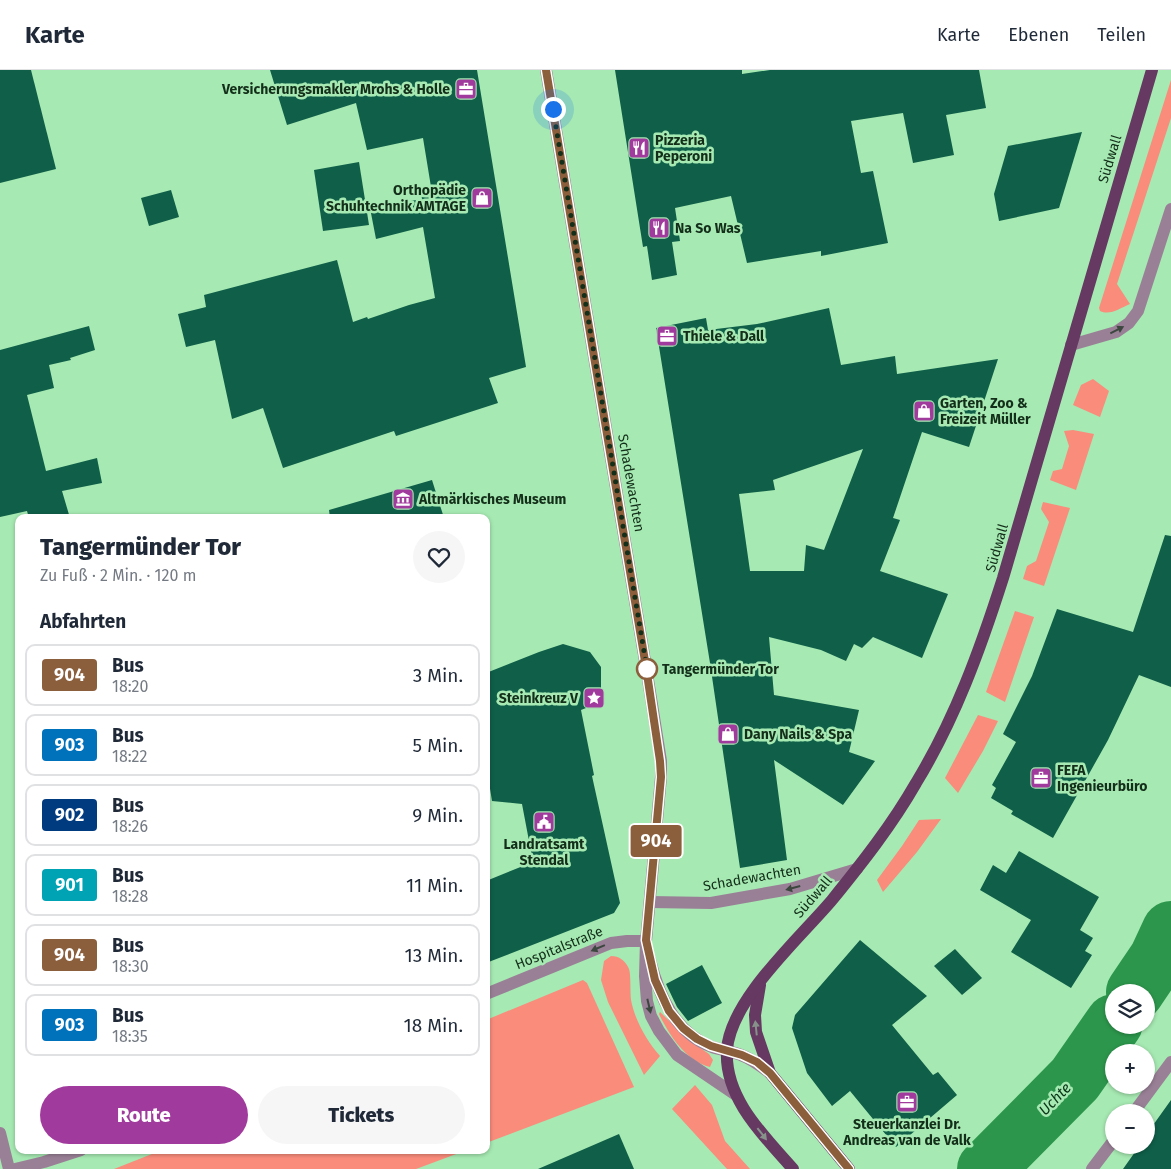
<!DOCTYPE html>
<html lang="de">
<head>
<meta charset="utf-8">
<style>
  body { margin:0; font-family:"Fira Sans",sans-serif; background:#f6f6f7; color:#1f2937; height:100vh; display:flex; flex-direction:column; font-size:19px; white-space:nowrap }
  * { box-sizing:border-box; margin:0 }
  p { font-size:16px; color:#747a83 }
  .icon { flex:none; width:28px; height:28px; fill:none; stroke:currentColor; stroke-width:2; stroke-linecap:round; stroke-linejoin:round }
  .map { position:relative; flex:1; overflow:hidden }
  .panel { position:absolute; left:15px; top:444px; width:475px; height:640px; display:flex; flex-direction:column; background:#fff; border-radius:10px; box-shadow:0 1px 4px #0004 }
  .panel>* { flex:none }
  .badge { padding:0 10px; border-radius:4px; font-size:18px; line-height:32px }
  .tools { position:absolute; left:1105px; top:914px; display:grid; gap:10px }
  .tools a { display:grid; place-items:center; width:50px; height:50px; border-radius:50%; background:#fff; box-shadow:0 1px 4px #0004; font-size:25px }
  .you { position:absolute; width:25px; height:25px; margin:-12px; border:4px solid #fff; border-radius:50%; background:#1a73e8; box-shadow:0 0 0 8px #1a73e833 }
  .map>.badge { position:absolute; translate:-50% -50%; box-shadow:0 0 0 2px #fff }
  h2 { padding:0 25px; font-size:19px; line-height:45px }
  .round { display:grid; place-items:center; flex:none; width:52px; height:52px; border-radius:26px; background:#f6f6f7 }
  .headline { display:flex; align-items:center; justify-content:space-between; height:85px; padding:0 25px }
  h1 { font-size:24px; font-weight:800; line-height:38px }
  .action { display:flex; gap:10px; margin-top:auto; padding:10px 25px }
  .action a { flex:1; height:58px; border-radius:30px; background:#a13a9d; color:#fff; font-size:20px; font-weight:800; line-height:58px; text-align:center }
  .action a+a { background:#f6f6f7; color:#1f2937 }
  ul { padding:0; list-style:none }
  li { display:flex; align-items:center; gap:15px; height:62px; margin:0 10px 8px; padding:0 15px; border:2px solid #e0e1e3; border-radius:10px }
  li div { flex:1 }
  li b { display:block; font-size:19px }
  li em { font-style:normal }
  li .badge { min-width:55px; font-weight:700; text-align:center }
  header { display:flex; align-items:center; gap:30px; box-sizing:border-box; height:70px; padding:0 25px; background:#fff; border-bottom:1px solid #e0e1e3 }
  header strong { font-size:24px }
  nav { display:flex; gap:28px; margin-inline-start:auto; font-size:18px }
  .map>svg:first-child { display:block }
  .green { fill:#fa8c7c }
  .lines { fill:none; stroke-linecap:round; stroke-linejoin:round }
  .river { stroke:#2c974c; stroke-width:58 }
  .building { fill:#0f5f49; fill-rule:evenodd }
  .minor { stroke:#9a8097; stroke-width:12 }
  .major { stroke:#653962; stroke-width:12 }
  .oneway { fill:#3c473f }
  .oneway2 { fill:#86918a }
  .line-casing { stroke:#fff; stroke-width:11 }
  .line { stroke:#8b5e3c; stroke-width:8 }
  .walk { stroke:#132e19; stroke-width:5; stroke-dasharray:0 9 }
  .stop-dot { fill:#fff; stroke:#8b5e3c; stroke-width:2.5 }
  .labels { text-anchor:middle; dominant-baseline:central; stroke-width:5; stroke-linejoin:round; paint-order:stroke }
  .poi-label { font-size:14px; font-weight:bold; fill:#132e19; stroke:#a6e9b2; text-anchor:start }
  .street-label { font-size:14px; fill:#132e19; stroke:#a6e9b2 }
  .stop-label { font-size:14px; font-weight:bold; fill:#132e19; stroke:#a6e9b2; text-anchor:start }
  .water-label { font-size:15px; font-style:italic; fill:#0a3517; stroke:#a6e9b2 }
</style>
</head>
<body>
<header>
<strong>Karte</strong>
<nav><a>Karte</a><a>Ebenen</a><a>Teilen</a></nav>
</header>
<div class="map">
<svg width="1171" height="1099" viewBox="0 0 1171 1099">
  <rect width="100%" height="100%" fill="#a6e9b2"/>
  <g class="green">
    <path d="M 1171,10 L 1171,48 L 1117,214 L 1130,234 C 1120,238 1110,246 1100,241 L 1099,238 Z"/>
    <path d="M 1093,309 L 1109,321 L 1100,347 L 1073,335 L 1081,315 Z"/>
    <path d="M 1073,360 L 1094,364 L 1076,420 L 1050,410 L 1053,401 L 1062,399 L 1069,376 L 1064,361 Z"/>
    <path d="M 1043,432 L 1070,438 L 1044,516 L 1023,509 L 1027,496 L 1036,491 L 1049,452 L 1041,439 Z"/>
    <path d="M 1015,541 L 1034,547 L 1005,632 L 986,622 Z"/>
    <path d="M 978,645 L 998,651 L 983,681 L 958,723 L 945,708 Z"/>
    <path d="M 941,749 L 917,782 L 883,822 L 877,810 L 902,776 L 919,750 Z"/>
    <path d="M 611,886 C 619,886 625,890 629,899 C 631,904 630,922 631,930 C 635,951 647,971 660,986 L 644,1005 L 608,932 L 601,910 L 604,891 Z"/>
    <path d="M 583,910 L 587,913 L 634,1017 L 486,1073 L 486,950 Z"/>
    <path d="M 660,942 L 690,971 L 709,984 L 713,990 L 710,997 C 686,991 669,965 659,944 Z"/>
    <path d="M 695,1015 L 712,1035 L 725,1071 L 750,1099 L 727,1099 L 672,1039 Z"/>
    <path d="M 162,1080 L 467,1080 L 416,1099 L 114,1099 Z"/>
  </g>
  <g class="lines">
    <g class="river">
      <path d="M 1135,922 L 1158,888 L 1171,860"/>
      <path d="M 986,1099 L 1075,1009 L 1114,953"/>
    </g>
  </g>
  <g class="building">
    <path d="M 0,0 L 31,0 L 56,99 L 0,113 Z"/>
    <path d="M 270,0 L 477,0 L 526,297 L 489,308 L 498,333 L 396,366 L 394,361 L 283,398 L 263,338 L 232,349 L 215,270 L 186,277 L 178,244 L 206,237 L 204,225 L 337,190 L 353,252 L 367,247 L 368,249 L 409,235 L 435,228 L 423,157 L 376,169 L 370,138 L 422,129 L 421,125 L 432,123 L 423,68 L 367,80 L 356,33 L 287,55 Z"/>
    <path d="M 615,0 L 742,0 L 742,4 L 770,0 L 979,0 L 986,38 L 946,45 L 954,85 L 913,93 L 903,43 L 851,51 L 861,103 L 873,101 L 888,173 L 821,186 L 821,181 L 747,193 L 731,126 L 675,138 L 680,171 L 672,172 L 677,205 L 652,210 L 647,176 L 643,177 Z"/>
    <path d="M 1082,62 L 1059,138 L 999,151 L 994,124 L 1008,76 Z"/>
    <path d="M 359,92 L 369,155 L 323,161 L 314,100 Z"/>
    <path d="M 171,120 L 179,147 L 149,156 L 141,128 Z"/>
    <path d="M 829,238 L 841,295 L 895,286 L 897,304 L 998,289 L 969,377 L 922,362 L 893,448 L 900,450 L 880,501 L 948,524 L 922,588 L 873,567 L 862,578 L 854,574 L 846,591 L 821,580 L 769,567 L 774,625 L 859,640 L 849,682 L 875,691 L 843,735 L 774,690 L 787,790 L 740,798 L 710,593 L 656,258 L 706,248 L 708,260 L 757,254 ZM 863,379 L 824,480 L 806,475 L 804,501 L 750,501 L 739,424 L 775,420 L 773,410 Z"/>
    <path d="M 89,256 L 95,280 L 70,288 L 71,290 L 49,295 L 54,318 L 27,325 L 46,401 L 97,388 L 102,413 L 62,421 L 70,448 L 29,448 L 27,441 L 0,447 L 0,280 Z"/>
    <path d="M 432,410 L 444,448 L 330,448 L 329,440 Z"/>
    <path d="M 1165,465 L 1171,466 L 1171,617 L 1139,605 L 1108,670 L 1053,768 L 1011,744 L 1013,741 L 991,728 L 996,718 L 992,715 L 1016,672 L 1003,664 L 1032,606 L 1057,539 L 1133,562 Z"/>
    <path d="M 563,574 L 590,582 L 601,597 L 601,618 L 586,638 L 581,640 L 594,705 L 592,706 L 620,833 L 614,843 L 486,893 L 486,811 L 533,792 L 522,734 L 492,731 L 486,694 L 486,603 L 539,582 Z"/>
    <path d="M 1019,781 L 1099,827 L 1080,860 L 1093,868 L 1085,881 L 1092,885 L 1071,918 L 1011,882 L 1031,850 L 980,820 L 993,795 L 1006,803 Z"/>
    <path d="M 860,870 L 927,926 L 892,955 L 933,1005 L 938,1002 L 957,1025 L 896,1077 L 850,1021 L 832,1036 L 807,1003 L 792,958 L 795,945 Z"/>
    <path d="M 955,879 L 982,908 L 962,925 L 934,896 Z"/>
    <path d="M 702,895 L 722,933 L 688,951 L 677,937 L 666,914 Z"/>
    <path d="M 1171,1030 L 1171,1099 L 1123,1099 L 1140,1075 L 1146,1075 L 1146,1065 Z"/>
    <path d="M 619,1064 L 634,1099 L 538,1099 Z"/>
  </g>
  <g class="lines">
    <g class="minor">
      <path d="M 546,0 L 646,597 L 661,691 L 661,707 L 646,871 L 645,906 L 647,931 L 651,946 L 659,961 L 677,985 L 736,1025"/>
      <path d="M 1071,275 L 1116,262 L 1129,253 L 1138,241 L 1171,139"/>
      <path d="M 650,832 L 711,833 L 790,819 L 857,799"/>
      <path d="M 650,890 C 659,926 675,963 712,977 C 721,980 732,981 741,985 C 752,989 761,996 770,1003"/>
      <path d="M 486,924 L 611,873 L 627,871 L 646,871"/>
      <path d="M 1134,1042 L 1171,992"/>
      <path d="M 0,1063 L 9,1099"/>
      <path d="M 15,1099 L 44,1092 L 81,1080"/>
      <path d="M 1092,1099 L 1114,1070"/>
    </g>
    <g class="major">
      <path d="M 760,915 L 755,945 L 756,962 L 770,1003 L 849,1099"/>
      <path d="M 793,1099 C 764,1066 724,1028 727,980 C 730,930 800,868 832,830 C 862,793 892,755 916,713 C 955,649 980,580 1003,508 L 1152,0"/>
    </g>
  </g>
  <defs><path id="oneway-solid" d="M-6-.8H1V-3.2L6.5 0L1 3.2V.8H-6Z" transform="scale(1.25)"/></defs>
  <g class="oneway">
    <use href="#oneway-solid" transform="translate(1117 260) rotate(-27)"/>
    <use href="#oneway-solid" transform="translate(793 818) rotate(165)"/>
    <use href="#oneway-solid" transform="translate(598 878) rotate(157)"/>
    <use href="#oneway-solid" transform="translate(649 936) rotate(77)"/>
  </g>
  <g class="oneway2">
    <use href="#oneway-solid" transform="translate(756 958) rotate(-96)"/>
    <use href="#oneway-solid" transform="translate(762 1064) rotate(52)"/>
  </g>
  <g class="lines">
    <g class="line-casing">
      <path id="line" d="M 546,0 L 646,597 L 660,691 L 661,707 L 646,870 L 655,910 L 669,941 L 683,958 L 697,969 L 711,976 L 742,985 L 757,992 L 770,1003 L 849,1099"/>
    </g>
    <use href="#line" class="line"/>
    <path class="walk" d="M 553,39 L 647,599"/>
  </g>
  <defs>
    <g id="office-square" transform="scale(1.125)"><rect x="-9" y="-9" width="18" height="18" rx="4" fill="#a13a9d" stroke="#a6e9b2"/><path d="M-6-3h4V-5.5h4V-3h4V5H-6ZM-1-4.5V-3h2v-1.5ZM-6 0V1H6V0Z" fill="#fff"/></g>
    <g id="restaurant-square" transform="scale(1.125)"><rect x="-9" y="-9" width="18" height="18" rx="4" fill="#a13a9d" stroke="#a6e9b2"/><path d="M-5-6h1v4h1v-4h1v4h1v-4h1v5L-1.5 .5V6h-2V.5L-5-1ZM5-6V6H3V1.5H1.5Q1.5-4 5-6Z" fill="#fff"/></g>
    <g id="shop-square" transform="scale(1.125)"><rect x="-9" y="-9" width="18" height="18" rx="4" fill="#a13a9d" stroke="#a6e9b2"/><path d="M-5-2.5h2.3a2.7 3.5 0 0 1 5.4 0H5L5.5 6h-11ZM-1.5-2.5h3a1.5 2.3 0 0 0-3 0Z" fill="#fff"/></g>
    <g id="museum-square" transform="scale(1.125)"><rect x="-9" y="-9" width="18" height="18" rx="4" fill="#a13a9d" stroke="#a6e9b2"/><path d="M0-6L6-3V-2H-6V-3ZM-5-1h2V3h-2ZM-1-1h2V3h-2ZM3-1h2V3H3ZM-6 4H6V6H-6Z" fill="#fff"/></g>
    <g id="sight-square" transform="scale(1.125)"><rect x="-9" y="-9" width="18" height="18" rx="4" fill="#a13a9d" stroke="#a6e9b2"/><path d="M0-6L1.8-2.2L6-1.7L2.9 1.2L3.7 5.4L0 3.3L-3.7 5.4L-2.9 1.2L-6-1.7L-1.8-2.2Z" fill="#fff"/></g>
    <g id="civic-square" transform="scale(1.125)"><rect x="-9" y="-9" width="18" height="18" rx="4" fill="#a13a9d" stroke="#a6e9b2"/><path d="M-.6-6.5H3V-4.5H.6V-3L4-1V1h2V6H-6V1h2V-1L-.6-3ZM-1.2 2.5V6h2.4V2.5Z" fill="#fff"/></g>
  </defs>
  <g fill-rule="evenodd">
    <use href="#office-square" x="466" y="19"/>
    <use href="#restaurant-square" x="639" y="78"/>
    <use href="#shop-square" x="482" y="128"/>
    <use href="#restaurant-square" x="659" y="158"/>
    <use href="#office-square" x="667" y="266"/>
    <use href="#shop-square" x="924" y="341"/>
    <use href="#museum-square" x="403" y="429"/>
    <use href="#sight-square" x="594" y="628"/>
    <use href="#shop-square" x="728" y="664"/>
    <use href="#office-square" x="1041" y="708"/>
    <use href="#civic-square" x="544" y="752"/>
    <use href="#office-square" x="907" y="1032"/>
  </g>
  <circle class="stop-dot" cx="647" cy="599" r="10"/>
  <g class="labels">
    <g class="poi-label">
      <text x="450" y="19" text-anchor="end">Versicherungsmakler Mrohs &amp; Holle</text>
      <text x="655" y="70">Pizzeria<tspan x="655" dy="16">Peperoni</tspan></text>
      <text x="466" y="120" text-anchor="end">Orthopädie<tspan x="466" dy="16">Schuhtechnik AMTAGE</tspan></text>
      <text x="675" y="158">Na So Was</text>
      <text x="683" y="266">Thiele &amp; Dall</text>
      <text x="940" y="333">Garten, Zoo &amp;<tspan x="940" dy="16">Freizeit Müller</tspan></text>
      <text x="419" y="429">Altmärkisches Museum</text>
      <text x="578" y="628" text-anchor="end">Steinkreuz V</text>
      <text x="744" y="664">Dany Nails &amp; Spa</text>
      <text x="1057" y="700">FEFA<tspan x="1057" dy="16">Ingenieurbüro</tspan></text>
      <text x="544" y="774" text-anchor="middle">Landratsamt<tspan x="544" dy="16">Stendal</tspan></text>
      <text x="907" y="1054" text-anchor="middle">Steuerkanzlei Dr.<tspan x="907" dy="16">Andreas van de Valk</tspan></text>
    </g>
    <g class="street-label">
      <text transform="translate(1110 89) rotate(-73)">Südwall</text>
      <text transform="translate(631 413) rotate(80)">Schadewachten</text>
      <text transform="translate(997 478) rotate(-74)">Südwall</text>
      <text transform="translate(752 808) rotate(-10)">Schadewachten</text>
      <text transform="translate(813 827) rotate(-49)">Südwall</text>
      <text transform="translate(559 878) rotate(-22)">Hospitalstraße</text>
    </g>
    <g class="stop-label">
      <text x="662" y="599">Tangermünder Tor</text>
    </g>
    <g class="water-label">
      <text transform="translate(1055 1029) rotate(-46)">Uchte</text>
    </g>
  </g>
</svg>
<div class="tools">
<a><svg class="icon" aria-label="layers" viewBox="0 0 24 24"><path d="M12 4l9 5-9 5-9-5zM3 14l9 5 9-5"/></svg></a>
<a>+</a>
<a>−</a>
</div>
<div class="you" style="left:553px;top:39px"></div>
<b class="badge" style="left:656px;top:771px;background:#8b5e3c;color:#fff">904</b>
<section class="panel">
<div class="headline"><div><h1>Tangermünder Tor</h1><p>Zu Fuß · 2 Min. · 120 m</p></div><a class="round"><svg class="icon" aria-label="heart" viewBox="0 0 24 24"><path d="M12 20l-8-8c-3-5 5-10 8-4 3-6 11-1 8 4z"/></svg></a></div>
<h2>Abfahrten</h2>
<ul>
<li><span class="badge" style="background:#8b5e3c;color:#fff">904</span><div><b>Bus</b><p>18:20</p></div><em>3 Min.</em></li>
<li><span class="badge" style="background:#0072bc;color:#fff">903</span><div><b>Bus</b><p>18:22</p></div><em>5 Min.</em></li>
<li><span class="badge" style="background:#003b80;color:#fff">902</span><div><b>Bus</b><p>18:26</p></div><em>9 Min.</em></li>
<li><span class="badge" style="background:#00a3b4;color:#fff">901</span><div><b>Bus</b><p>18:28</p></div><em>11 Min.</em></li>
<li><span class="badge" style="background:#8b5e3c;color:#fff">904</span><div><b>Bus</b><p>18:30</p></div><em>13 Min.</em></li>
<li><span class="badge" style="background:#0072bc;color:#fff">903</span><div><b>Bus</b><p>18:35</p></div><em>18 Min.</em></li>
</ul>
<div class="action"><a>Route</a><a>Tickets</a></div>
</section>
</div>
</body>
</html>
